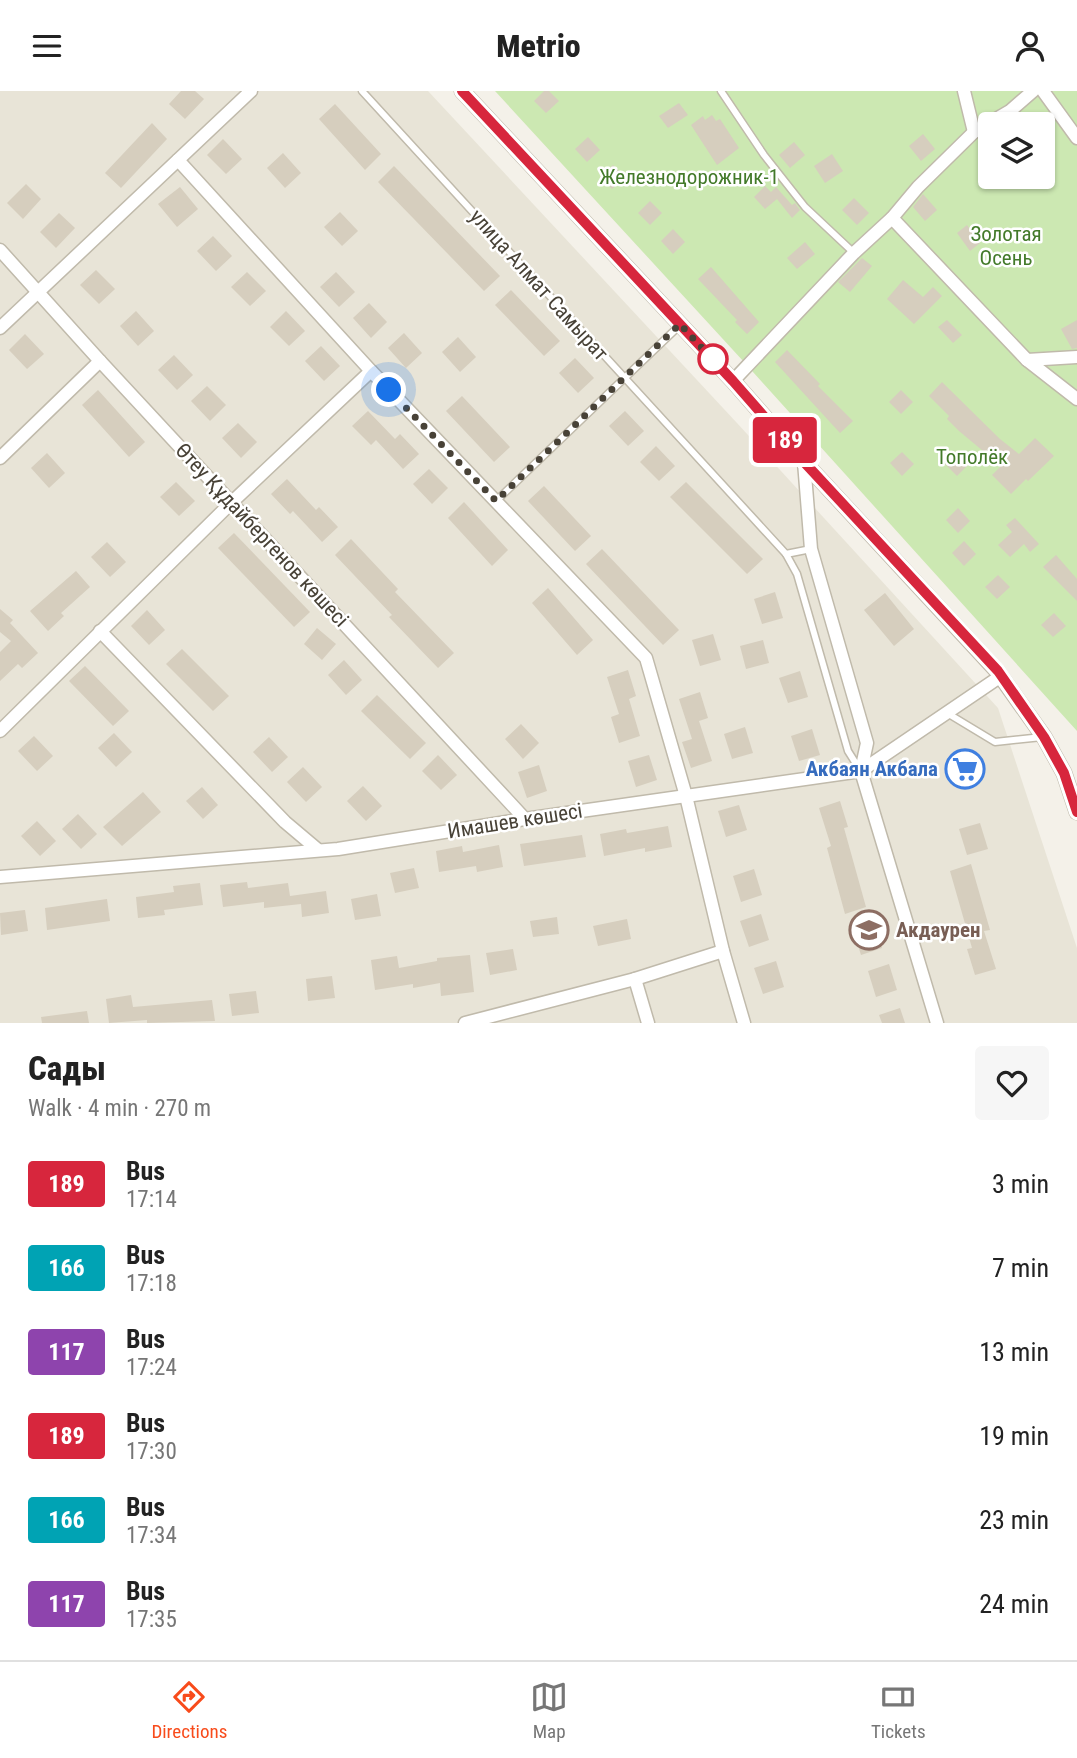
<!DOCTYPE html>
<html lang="en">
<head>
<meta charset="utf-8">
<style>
  body { margin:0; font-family:"Roboto Condensed",sans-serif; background:#f6f6f6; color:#222; height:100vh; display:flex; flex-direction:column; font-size:26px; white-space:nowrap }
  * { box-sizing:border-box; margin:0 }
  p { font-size:23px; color:#767676 }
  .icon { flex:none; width:38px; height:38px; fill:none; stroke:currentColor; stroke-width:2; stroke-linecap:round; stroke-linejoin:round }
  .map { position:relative; height:932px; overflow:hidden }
  .details { display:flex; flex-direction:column; background:#fff; flex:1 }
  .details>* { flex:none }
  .badge { padding:0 14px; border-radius:5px; font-size:24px; line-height:46px }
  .tools { position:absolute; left:978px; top:21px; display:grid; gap:14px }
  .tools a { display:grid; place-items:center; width:77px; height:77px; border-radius:7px; background:#fff; box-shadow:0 2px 5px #0004; font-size:35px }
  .you { position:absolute; width:35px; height:35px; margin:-18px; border:5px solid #fff; border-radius:50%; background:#1a73e8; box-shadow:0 0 0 10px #1a73e833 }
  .map>.badge { position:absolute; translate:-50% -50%; box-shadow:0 0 0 4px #fff }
  .round { display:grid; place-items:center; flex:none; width:74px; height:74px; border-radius:7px; background:#f6f6f6 }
  .head { display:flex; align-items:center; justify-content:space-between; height:119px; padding:0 28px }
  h1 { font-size:33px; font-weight:800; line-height:52px }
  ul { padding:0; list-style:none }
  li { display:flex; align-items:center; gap:21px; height:84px; padding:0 28px }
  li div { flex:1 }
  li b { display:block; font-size:26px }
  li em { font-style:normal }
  li .badge { min-width:77px; font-weight:700; text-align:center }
  header { display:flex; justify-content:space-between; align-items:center; height:91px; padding:0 28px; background:#fff; font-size:32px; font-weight:800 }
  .tab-bar { display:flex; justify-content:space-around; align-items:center; height:98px; border-top:2px solid #e0e0e0; background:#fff; font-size:19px; color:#767676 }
  .tab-bar a { display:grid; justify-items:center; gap:4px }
  .tab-bar .on { color:#f84b1b }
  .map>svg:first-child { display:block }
  .residential { fill:#e8e4d7 }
  .green { fill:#cce8b2; fill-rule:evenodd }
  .building { fill:#d6cebe }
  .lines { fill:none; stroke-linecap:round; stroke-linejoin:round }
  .service-casing { stroke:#c0baab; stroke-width:9 }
  .minor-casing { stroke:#c0baab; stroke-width:15 }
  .tertiary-casing { stroke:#c0baab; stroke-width:17 }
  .service { stroke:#fff; stroke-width:6 }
  .minor { stroke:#fff; stroke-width:12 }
  .tertiary { stroke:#fff; stroke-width:14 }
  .line-casing { stroke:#fff; stroke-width:16 }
  .line { stroke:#d7263d; stroke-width:10 }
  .walk { stroke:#484237; stroke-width:7; stroke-dasharray:0 12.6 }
  .stop-dot { fill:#fff; stroke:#d7263d; stroke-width:3.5 }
  .labels { text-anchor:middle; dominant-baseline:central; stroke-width:5; stroke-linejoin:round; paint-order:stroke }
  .park-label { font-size:21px; fill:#437a2a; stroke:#fff }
  .street-label { font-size:21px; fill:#484237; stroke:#fff }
  .shop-label { font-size:21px; font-weight:bold; fill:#366cbe; stroke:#fff; text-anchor:end }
  .education-label { font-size:21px; font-weight:bold; fill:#785e54; stroke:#fff; text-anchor:start }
</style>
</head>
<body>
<header><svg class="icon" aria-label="menu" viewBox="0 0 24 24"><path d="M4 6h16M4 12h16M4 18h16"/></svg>Metrio<svg class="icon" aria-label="person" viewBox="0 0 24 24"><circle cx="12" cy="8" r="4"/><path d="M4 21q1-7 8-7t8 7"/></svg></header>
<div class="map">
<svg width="1077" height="932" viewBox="0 0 1077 932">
  <rect width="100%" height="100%" fill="#f4f1e9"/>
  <path class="residential" d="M 0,0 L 428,0 L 737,332 L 998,617 L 1077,857 L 1077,932 L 0,932 Z"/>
  <path class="green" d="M 495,0 L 1077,0 L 1077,640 L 744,271 ZM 990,33 L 1043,33 L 1043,86 L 990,86 Z"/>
  <g class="building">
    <path d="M 181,0 L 195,0 L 204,8 L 185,28 L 169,13 Z"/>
    <path d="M 544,0 L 549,0 L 559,10 L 546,22 L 534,10 Z"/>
    <path d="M 679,12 L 688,24 L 668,37 L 659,25 Z"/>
    <path d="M 335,13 L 381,63 L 365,79 L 319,28 Z"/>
    <path d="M 712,24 L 716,30 L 720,28 L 739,57 L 717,74 L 691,34 L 703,25 L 705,29 Z"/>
    <path d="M 152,32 L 167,48 L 121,97 L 105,82 Z"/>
    <path d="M 923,43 L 935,58 L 921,70 L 909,55 Z"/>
    <path d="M 588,46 L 600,59 L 587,71 L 575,58 Z"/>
    <path d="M 223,48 L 242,68 L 226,83 L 207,64 Z"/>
    <path d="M 794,51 L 805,64 L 790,77 L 779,64 Z"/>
    <path d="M 283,62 L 301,82 L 285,97 L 267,77 Z"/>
    <path d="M 832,63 L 843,80 L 825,92 L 814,75 Z"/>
    <path d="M 613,74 L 625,86 L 612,98 L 600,86 Z"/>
    <path d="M 394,75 L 500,185 L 484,200 L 378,91 Z"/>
    <path d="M 26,93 L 41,108 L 23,128 L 7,112 Z"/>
    <path d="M 765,95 L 771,101 L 776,96 L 792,114 L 795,112 L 800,119 L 792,127 L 777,108 L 765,118 L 754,106 Z"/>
    <path d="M 180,96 L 198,118 L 177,136 L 158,113 Z"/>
    <path d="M 923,103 L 937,119 L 925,130 L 913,116 Z"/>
    <path d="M 854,107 L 869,122 L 857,134 L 842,119 Z"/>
    <path d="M 650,110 L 662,122 L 650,134 L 638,122 Z"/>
    <path d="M 340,121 L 358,140 L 342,155 L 324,136 Z"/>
    <path d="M 59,122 L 75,137 L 56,157 L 40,141 Z"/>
    <path d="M 967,134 L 980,152 L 970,160 L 957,142 Z"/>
    <path d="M 673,138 L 685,151 L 673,163 L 661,150 Z"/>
    <path d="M 213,145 L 232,165 L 216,180 L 197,160 Z"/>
    <path d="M 805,151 L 815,163 L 797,178 L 787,167 Z"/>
    <path d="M 862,167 L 872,175 L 850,201 L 838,191 Z"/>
    <path d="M 711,176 L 759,231 L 747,243 L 735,231 L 737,229 L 698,188 Z"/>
    <path d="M 96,179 L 115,198 L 99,213 L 80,194 Z"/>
    <path d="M 247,181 L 266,200 L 250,215 L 231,196 Z"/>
    <path d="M 336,181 L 355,201 L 339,216 L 320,196 Z"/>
    <path d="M 903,189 L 923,206 L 933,196 L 942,205 L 914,233 L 887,208 Z"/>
    <path d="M 511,199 L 560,250 L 544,265 L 495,214 Z"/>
    <path d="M 369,212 L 387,231 L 371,247 L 353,227 Z"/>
    <path d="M 136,220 L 154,240 L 138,255 L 120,235 Z"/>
    <path d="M 286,220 L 305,240 L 289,255 L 270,236 Z"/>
    <path d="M 947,229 L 962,244 L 953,252 L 938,236 Z"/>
    <path d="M 1077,229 L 1077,257 L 1072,258 L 1061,238 Z"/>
    <path d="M 404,242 L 422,262 L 406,277 L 388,257 Z"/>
    <path d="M 25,243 L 44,263 L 27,278 L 9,259 Z"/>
    <path d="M 458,246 L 476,266 L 460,281 L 442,261 Z"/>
    <path d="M 321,255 L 340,275 L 324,290 L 305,270 Z"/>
    <path d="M 787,259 L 820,293 L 818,295 L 853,330 L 840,342 L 775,271 Z"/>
    <path d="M 174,264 L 193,284 L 177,299 L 158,279 Z"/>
    <path d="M 575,267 L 594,287 L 578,302 L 559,282 Z"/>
    <path d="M 942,291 L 1000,348 L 1019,363 L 1035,347 L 1054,365 L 1028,390 L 1026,388 L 1011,403 L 992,384 L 1001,375 L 959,340 L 947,328 L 949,325 L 929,305 Z"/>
    <path d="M 207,295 L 226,314 L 210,330 L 191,310 Z"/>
    <path d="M 98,299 L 145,351 L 129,366 L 82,314 Z"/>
    <path d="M 901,299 L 913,311 L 901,323 L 889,311 Z"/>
    <path d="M 462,305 L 510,356 L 494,371 L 446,320 Z"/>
    <path d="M 368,320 L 395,348 L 400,343 L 419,363 L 403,378 L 376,349 L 371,354 L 352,335 Z"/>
    <path d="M 625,320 L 644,340 L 628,355 L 609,335 Z"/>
    <path d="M 238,332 L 257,351 L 241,367 L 222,347 Z"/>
    <path d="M 656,355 L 675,375 L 659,390 L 640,371 Z"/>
    <path d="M 902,361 L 914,373 L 902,385 L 890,372 Z"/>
    <path d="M 957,361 L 969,373 L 957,385 L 945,373 Z"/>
    <path d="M 47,362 L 65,382 L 49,397 L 31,377 Z"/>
    <path d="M 429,378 L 448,397 L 432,413 L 413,393 Z"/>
    <path d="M 287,388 L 316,419 L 319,416 L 338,436 L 322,451 L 293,420 L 290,423 L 271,403 Z"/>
    <path d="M 176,391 L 195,410 L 179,425 L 160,406 Z"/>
    <path d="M 686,391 L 763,468 L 747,483 L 670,406 Z"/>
    <path d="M 544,395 L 591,445 L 575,460 L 528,410 Z"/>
    <path d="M 464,411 L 508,459 L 492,475 L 448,427 Z"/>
    <path d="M 958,417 L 970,430 L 958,442 L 946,429 Z"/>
    <path d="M 1015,427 L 1039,453 L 1030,461 L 1024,453 L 1010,466 L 998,454 L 1012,441 L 1006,434 Z"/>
    <path d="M 234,442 L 310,521 L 294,536 L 218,457 Z"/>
    <path d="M 351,448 L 398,498 L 395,501 L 454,562 L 438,577 L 389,526 L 392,524 L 335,464 Z"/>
    <path d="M 964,450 L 976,463 L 964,475 L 952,462 Z"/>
    <path d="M 107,451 L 126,471 L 110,486 L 91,466 Z"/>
    <path d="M 602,458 L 679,539 L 663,554 L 586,473 Z"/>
    <path d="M 1056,464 L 1077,488 L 1077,510 L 1043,476 Z"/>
    <path d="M 76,480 L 90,496 L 61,522 L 64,525 L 48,540 L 30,520 Z"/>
    <path d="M 998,484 L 1010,496 L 997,508 L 985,496 Z"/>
    <path d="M 548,497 L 593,549 L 577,564 L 532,512 Z"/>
    <path d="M 775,501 L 783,527 L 762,533 L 754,508 Z"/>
    <path d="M 885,502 L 914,538 L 894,555 L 864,519 Z"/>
    <path d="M 0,518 L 13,529 L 10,532 L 38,562 L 22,577 L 18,573 L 0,590 L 0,561 L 11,550 L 0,541 Z"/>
    <path d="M 147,519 L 165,539 L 149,554 L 131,535 Z"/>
    <path d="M 1054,522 L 1066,535 L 1053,546 L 1041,534 Z"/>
    <path d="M 317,537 L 336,553 L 322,569 L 304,553 Z"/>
    <path d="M 713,543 L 721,569 L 700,575 L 692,549 Z"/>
    <path d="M 763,549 L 769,572 L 746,578 L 740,555 Z"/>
    <path d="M 182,558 L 229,605 L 213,620 L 166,573 Z"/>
    <path d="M 344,569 L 362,589 L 346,604 L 328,584 Z"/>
    <path d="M 85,575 L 129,620 L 113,635 L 69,590 Z"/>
    <path d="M 628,579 L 636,605 L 629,608 L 640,645 L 619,652 L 611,626 L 619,623 L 607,586 Z"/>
    <path d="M 800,580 L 808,606 L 788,612 L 779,587 Z"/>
    <path d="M 700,601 L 708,627 L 699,630 L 712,670 L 691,677 L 682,651 L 692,648 L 679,608 Z"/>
    <path d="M 377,604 L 426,652 L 410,668 L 361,620 Z"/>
    <path d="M 521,633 L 539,652 L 523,668 L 505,648 Z"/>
    <path d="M 745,636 L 753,662 L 732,668 L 724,643 Z"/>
    <path d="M 812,638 L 820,664 L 799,670 L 791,645 Z"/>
    <path d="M 114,642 L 132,661 L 116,676 L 98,657 Z"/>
    <path d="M 34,645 L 53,665 L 37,680 L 18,660 Z"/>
    <path d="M 269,646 L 288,666 L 272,681 L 253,661 Z"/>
    <path d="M 438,664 L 457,684 L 441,699 L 422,680 Z"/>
    <path d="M 649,664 L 657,689 L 636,696 L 628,670 Z"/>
    <path d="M 539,674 L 547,700 L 527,707 L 518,681 Z"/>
    <path d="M 303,676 L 322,696 L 306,711 L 287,691 Z"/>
    <path d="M 363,695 L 382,715 L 366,730 L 347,710 Z"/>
    <path d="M 202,696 L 218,714 L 203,728 L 186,710 Z"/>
    <path d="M 143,701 L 161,721 L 122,755 L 103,736 Z"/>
    <path d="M 840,710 L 848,736 L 844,737 L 866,816 L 845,823 L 827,757 L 831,755 L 819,717 Z"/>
    <path d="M 739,714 L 747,739 L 726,746 L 718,720 Z"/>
    <path d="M 78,723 L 97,743 L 81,758 L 62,738 Z"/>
    <path d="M 37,730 L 56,750 L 40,765 L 21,745 Z"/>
    <path d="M 980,732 L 988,758 L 967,764 L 959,738 Z"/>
    <path d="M 668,735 L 672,756 L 645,761 L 645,757 L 604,765 L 600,743 L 626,738 L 627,742 Z"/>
    <path d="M 582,744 L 586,766 L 524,775 L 520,753 Z"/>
    <path d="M 499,754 L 503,776 L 477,781 L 476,775 L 439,781 L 436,760 L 462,755 L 463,761 Z"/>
    <path d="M 971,773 L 990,839 L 984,840 L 996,878 L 975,884 L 967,858 L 972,857 L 950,780 Z"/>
    <path d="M 414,777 L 419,797 L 395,802 L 390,782 Z"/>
    <path d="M 754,778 L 762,804 L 741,811 L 733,785 Z"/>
    <path d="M 247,791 L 248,797 L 288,792 L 290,805 L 326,800 L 329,822 L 302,826 L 301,813 L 264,817 L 264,811 L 223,816 L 220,794 Z"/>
    <path d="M 200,792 L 203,814 L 164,819 L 165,824 L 138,827 L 136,806 L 174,801 L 173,795 Z"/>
    <path d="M 377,803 L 381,825 L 355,829 L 351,808 Z"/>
    <path d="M 107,808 L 110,830 L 47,839 L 45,817 Z"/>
    <path d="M 25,819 L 28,840 L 1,844 L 0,822 Z"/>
    <path d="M 761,823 L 769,849 L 749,856 L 740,830 Z"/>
    <path d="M 557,826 L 559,843 L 533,846 L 530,830 Z"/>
    <path d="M 627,828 L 631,848 L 598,855 L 593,835 Z"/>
    <path d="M 874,832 L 882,857 L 861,864 L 853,838 Z"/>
    <path d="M 513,858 L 517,879 L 490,884 L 486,862 Z"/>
    <path d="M 470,864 L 474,901 L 441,905 L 440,892 L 413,897 L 413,893 L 375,899 L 371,869 L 397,865 L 399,877 L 437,870 L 437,867 Z"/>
    <path d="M 776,870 L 784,896 L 763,903 L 754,877 Z"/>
    <path d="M 889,873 L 897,899 L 876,906 L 868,880 Z"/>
    <path d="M 332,885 L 335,907 L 308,910 L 306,888 Z"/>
    <path d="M 256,900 L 259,922 L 232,925 L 229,903 Z"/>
    <path d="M 131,904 L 133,916 L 212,909 L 215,930 L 147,932 L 147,929 L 109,932 L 106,908 Z"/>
    <path d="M 900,917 L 905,932 L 882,932 L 879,924 Z"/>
    <path d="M 87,920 L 89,932 L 42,932 L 41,926 Z"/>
  </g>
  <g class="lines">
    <g class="service-casing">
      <g id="service">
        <path d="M 362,0 L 786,463 L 811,458"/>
        <path d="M 721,0 L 764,64 L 805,116 L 854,162"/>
        <path d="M 496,410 L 679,235"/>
        <path d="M 786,463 L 797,483 L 848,660 L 860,679"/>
        <path d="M 947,622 L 995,651 L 1042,646"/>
      </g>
    </g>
    <g class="minor-casing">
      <g id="minor">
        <path d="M 964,0 L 974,41"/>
        <path d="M 1043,0 L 1077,47"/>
        <path d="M 178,69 L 371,280 L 646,567 L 686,705 L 723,860 L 744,932"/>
        <path d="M 892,127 L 1027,269 L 1077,308"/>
        <path d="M 0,159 L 100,270 L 525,728"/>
        <path d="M 0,237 L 251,0"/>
        <path d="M 1027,269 L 1077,266"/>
        <path d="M 733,290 L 854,162 L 892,127 L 918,96 L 974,41 L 1010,20 L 1033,0"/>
        <path d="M 0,367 L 100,270"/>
        <path d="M 804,371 L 811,458 L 867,652 L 861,680 L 937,932"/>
        <path d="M 100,540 L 285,731 L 317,758"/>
        <path d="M 0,640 L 231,412 L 371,280"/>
        <path d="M 0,786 L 338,758 L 525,728 L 861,680 L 1001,585"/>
        <path d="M 465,932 L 635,888"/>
        <path d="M 648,932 L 635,888 L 723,860"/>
      </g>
    </g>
    <g class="tertiary-casing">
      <path id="tertiary" d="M 462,0 L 733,290 L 804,371 L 997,580 L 1044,646 L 1064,682 L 1077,721"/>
    </g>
    <use href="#service" class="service"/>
    <use href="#minor" class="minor"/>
    <use href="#tertiary" class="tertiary"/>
  </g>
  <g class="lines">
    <g class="line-casing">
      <path id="line" d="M 462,0 L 733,290 L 804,371 L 998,580 L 1044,646 L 1064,682 L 1077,721"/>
    </g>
    <use href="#line" class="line"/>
    <path class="walk" d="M 389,299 L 496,410 L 680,233 L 715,271 L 713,268"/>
  </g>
  <defs>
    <g id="supermarket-ring" transform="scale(2.0125)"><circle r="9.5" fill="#fff" stroke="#3f7fe0" stroke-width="1.5"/><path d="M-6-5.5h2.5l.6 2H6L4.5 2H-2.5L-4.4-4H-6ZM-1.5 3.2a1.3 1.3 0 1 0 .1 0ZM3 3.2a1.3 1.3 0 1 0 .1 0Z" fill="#3f7fe0"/></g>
    <g id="school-ring" transform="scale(2.0125)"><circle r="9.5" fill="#fff" stroke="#8d6e63" stroke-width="1.5"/><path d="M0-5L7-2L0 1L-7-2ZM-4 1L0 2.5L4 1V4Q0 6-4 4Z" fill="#8d6e63"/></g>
  </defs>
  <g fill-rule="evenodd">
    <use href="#supermarket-ring" x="965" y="678"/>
    <use href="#school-ring" x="869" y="839"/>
  </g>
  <circle class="stop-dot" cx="713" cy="268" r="14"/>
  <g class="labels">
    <g class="park-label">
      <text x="689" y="86">Железнодорожник-1</text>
      <text x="1006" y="143">Золотая<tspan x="1006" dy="24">Осень</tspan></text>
      <text x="972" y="366">Тополёк</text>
    </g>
    <g class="street-label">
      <text transform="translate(539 194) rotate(48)">улица Алмат Самырат</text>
      <text transform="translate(262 444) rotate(47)">Өтеу Құдайбергенов көшесі</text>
      <text transform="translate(515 730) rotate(-9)">Имашев көшесі</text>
    </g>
    <g class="shop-label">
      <text x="938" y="678">Акбаян Акбала</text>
    </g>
    <g class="education-label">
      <text x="896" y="839">Акдаурен</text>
    </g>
  </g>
</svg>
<div class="tools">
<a><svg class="icon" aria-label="layers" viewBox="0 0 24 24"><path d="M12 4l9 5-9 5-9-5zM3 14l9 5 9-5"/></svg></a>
</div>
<div class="you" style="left:389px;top:299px"></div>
<b class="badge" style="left:785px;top:349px;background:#d7263d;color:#fff">189</b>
</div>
<section class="details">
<div class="head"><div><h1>Сады</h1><p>Walk · 4 min · 270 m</p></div><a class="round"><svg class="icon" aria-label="heart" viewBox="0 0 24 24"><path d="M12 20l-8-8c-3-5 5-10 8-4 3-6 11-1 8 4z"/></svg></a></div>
<ul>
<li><span class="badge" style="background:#d7263d;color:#fff">189</span><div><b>Bus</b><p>17:14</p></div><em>3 min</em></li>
<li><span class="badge" style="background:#00a3b4;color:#fff">166</span><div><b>Bus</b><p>17:18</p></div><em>7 min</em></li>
<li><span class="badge" style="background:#8e44ad;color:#fff">117</span><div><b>Bus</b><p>17:24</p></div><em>13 min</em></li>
<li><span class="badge" style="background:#d7263d;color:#fff">189</span><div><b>Bus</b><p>17:30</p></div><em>19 min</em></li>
<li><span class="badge" style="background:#00a3b4;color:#fff">166</span><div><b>Bus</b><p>17:34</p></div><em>23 min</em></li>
<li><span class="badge" style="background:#8e44ad;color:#fff">117</span><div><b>Bus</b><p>17:35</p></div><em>24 min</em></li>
</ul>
</section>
<nav class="tab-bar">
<a class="on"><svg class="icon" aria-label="directions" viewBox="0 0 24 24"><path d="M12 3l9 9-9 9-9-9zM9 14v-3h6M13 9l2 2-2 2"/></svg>Directions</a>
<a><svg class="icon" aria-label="map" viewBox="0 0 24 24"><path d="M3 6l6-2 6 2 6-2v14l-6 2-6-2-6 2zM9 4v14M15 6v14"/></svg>Map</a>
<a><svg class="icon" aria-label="tickets" viewBox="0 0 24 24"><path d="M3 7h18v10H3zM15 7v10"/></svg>Tickets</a>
</nav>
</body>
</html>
